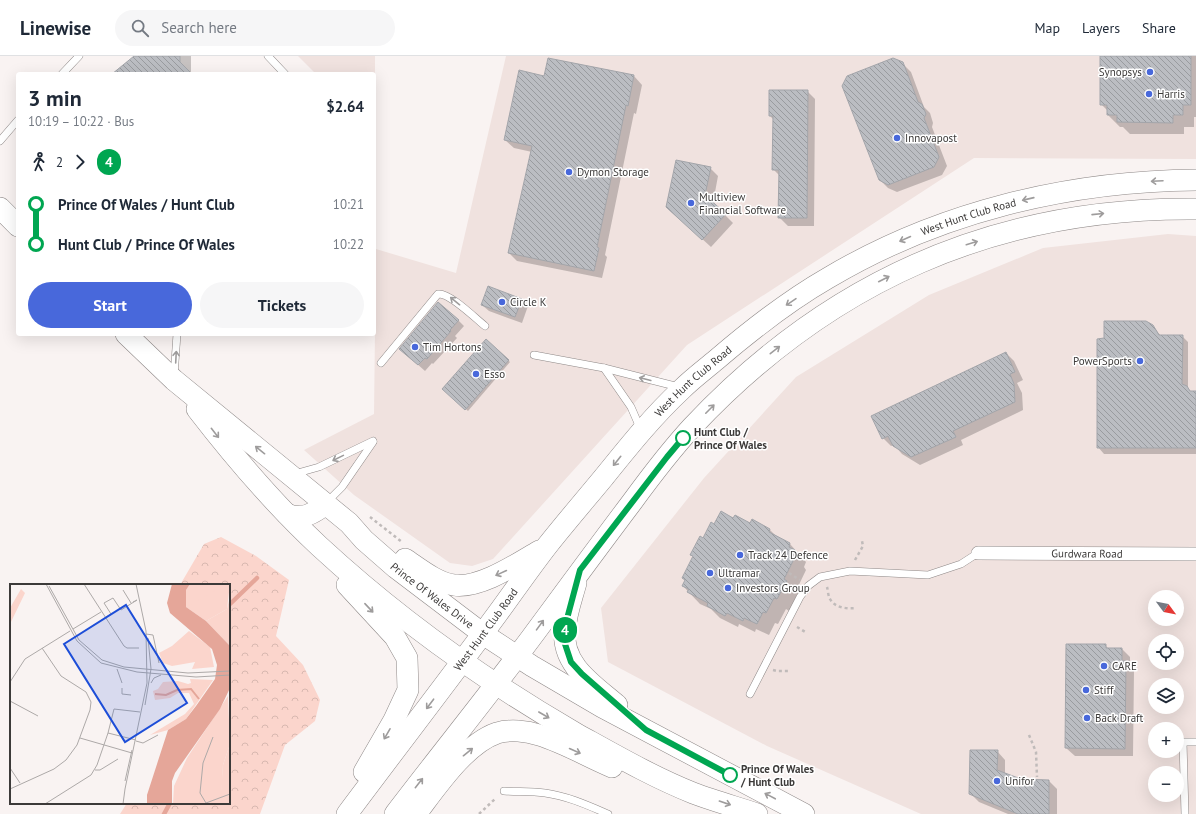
<!DOCTYPE html>
<html lang="en">
<head>
<meta charset="utf-8">
<style>
  body { margin:0; font-family:"PT Sans",sans-serif; background:#f6f6f7; color:#1f2937; height:100vh; display:flex; flex-direction:column; font-size:15px; white-space:nowrap }
  * { box-sizing:border-box; margin:0 }
  p { font-size:13px; color:#747a83 }
  .icon { flex:none; width:22px; height:22px; fill:none; stroke:currentColor; stroke-width:2; stroke-linecap:round; stroke-linejoin:round }
  .map { position:relative; flex:1; overflow:hidden }
  .side { position:absolute; left:16px; top:16px; width:360px; height:264px; display:flex; flex-direction:column; background:#fff; border-radius:4px; box-shadow:0 4px 16px #0002 }
  .side>* { flex:none }
  .badge { padding:0 8px; border-radius:13px; font-size:14px; line-height:26px }
  .needle { width:26px; rotate:122deg }
  .buttons { position:absolute; left:1148px; top:534px; display:grid; gap:8px }
  .buttons a { display:grid; place-items:center; width:36px; height:36px; border-radius:50%; background:#fff; box-shadow:0 4px 16px #0002; font-size:20px }
  .map>.badge { position:absolute; translate:-50% -50%; box-shadow:0 0 0 2px #fff }
  .legs { display:flex; align-items:center; gap:6px; height:44px; padding:0 12px; font-size:13px }
  .legs p { margin-inline-start:auto }
  .overview { display:flex; align-items:center; justify-content:space-between; height:68px; padding:0 12px }
  h1 { font-size:22px; font-weight:700; line-height:30px }
  .button { display:flex; gap:8px; margin-top:auto; padding:8px 12px }
  .button a { flex:1; height:46px; border-radius:24px; background:#4868db; color:#fff; font-size:16px; font-weight:700; line-height:46px; text-align:center }
  .button a+a { background:#f6f6f7; color:#1f2937 }
  ul { padding:0 12px; list-style:none }
  li { display:flex; align-items:center; gap:14px; height:40px; font-size:15px }
  li i { display:grid; place-items:center; width:6px; height:100%; margin:0 5px; background:currentColor }
  li i::after { content:''; width:10px; height:10px; margin:-5px; border:3px solid; border-radius:50%; background:#fff }
  li p { margin-inline-start:auto }
  li:first-child i { background:linear-gradient(#0000 50%,currentColor 0) }
  li:last-child i { background:linear-gradient(currentColor 50%,#0000 0) }
  header { display:flex; align-items:center; gap:24px; box-sizing:border-box; height:56px; padding:0 20px; background:#fff; border-bottom:1px solid #e0e1e3 }
  header strong { font-size:19px }
  nav { display:flex; gap:22px; margin-inline-start:auto; font-size:14px }
  .search { width:280px; height:36px; background:#f6f6f7; display:flex; align-items:center; gap:10px; box-sizing:border-box; padding:0 14px; border-radius:22px; color:#747a83; font-size:15px }
  .map>svg:first-child { display:block }
  .built { fill:#f0e2df; fill-rule:evenodd }
  .forest { fill:url(#forest-crowns) }
  .shadow { fill:#0003 }
  .lines { fill:none; stroke-linecap:round; stroke-linejoin:round }
  .stream { stroke:#e5a699; stroke-width:4.5 }
  .building { fill:url(#building-back-hatch); stroke:#a3a5aa }
  .service-casing { stroke:#8e8887; stroke-width:8 }
  .minor-casing { stroke:#8e8887; stroke-width:14 }
  .primary-casing { stroke:#8e8887; stroke-width:22 }
  .path { stroke:#c0bbba; stroke-width:2.5; stroke-dasharray:3 3; stroke-linecap:butt }
  .service { stroke:#fff; stroke-width:7 }
  .minor { stroke:#fff; stroke-width:13 }
  .primary { stroke:#fff; stroke-width:21 }
  .oneway { stroke:#9e9c9c }
  .line-1-casing { stroke:#fff; stroke-width:9 }
  .line-1 { stroke:#00a651; stroke-width:6 }
  .poi-dot { fill:#4868db; stroke:#fff; stroke-width:1.5 }
  .stop-1-dot { fill:#fff; stroke:#00a651; stroke-width:2 }
  .labels { text-anchor:middle; dominant-baseline:central; stroke-width:3; stroke-linejoin:round; paint-order:stroke }
  .poi-label { font-size:11px; fill:#3c3a39; stroke:#fff; text-anchor:start }
  .street-label { font-size:11px; fill:#3c3a39; stroke:#fff }
  .stop-label { font-size:11px; font-weight:bold; fill:#3c3a39; stroke:#fff; text-anchor:start }
  .inset-river { fill:none; stroke:#e5a699; stroke-width:2 }
  .inset-road { fill:none; stroke:#ada9a8; stroke-width:1 }
  .view { fill:#1d4ed8; fill-opacity:0.15; stroke:#1d4ed8; stroke-width:2 }
  .inset-edge { fill:none; stroke:#3c3a39; stroke-width:2 }
</style>
</head>
<body>
<header>
<strong>Linewise</strong>
<div class="search"><svg class="icon" aria-label="search" viewBox="0 0 24 24"><circle cx="10" cy="10" r="6"/><path d="M15 15l6 6"/></svg>Search here</div>
<nav><a>Map</a><a>Layers</a><a>Share</a></nav>
</header>
<div class="map">
<svg width="1196" height="758" viewBox="0 0 1196 758">
  <defs>
    <pattern id="forest-crowns" width="20" height="18" patternUnits="userSpaceOnUse"><rect width="20" height="18" fill="#fbd5cc"/><path d="M2 6a3 3 0 1 1 6 0M12 15a3 3 0 1 1 6 0" fill="none" stroke="#d8b8b0"/></pattern>
    <pattern id="building-back-hatch" width="6" height="6" patternUnits="userSpaceOnUse"><rect width="6" height="6" fill="#bbbdc2"/><path d="M-1 5l2 2M0 0l6 6M5-1l2 2" fill="none" stroke="#999b9f"/></pattern>
  </defs>
  <rect width="100%" height="100%" fill="#f9f3f2"/>
  <g class="built">
    <path d="M 298,0 L 375,0 L 375,74 L 374,74 L 374,18 L 316,18 Z"/>
    <path d="M 506,0 L 1196,0 L 1196,103 L 974,102 L 687,289 L 493,503 L 472,510 L 450,507 L 354,439 L 304,394 L 374,358 L 376,193 L 456,217 Z"/>
    <path d="M 1168,178 L 1196,180 L 1196,758 L 921,758 L 767,690 L 608,606 L 601,552 L 704,422 L 796,321 L 929,239 L 1043,192 ZM 1155,541 L 1177,541 L 1177,563 L 1155,563 ZM 1155,585 L 1177,585 L 1177,607 L 1155,607 ZM 1155,629 L 1177,629 L 1177,651 L 1155,651 ZM 1155,673 L 1177,673 L 1177,695 L 1155,695 ZM 1155,717 L 1177,717 L 1177,739 L 1155,739 Z"/>
  </g>
  <path class="forest" d="M 221,481 L 256,500 L 289,524 L 276,580 L 303,609 L 320,644 L 315,665 L 285,689 L 260,758 L 120,758 L 127,747 L 229,747 L 229,529 L 180,529 L 204,488 Z"/>
  <g class="shadow">
    <path d="M 137,0 L 191,0 L 191,18 L 115,18 Z"/>
    <path d="M 1101,0 L 1196,0 L 1196,61 L 1194,61 L 1194,71 L 1184,71 L 1184,78 L 1130,78 L 1123,71 L 1120,71 L 1108,59 L 1108,55 L 1101,48 Z"/>
    <path d="M 902,7 L 911,16 L 924,51 L 930,57 L 933,67 L 932,71 L 947,110 L 942,119 L 897,136 L 888,132 L 880,124 Z"/>
    <path d="M 634,20 L 642,29 L 636,58 L 634,57 L 605,199 L 607,201 L 602,222 L 517,205 L 509,197 L 532,96 L 514,92 L 505,84 L 545,21 Z"/>
    <path d="M 807,35 L 815,43 L 814,170 L 788,170 L 779,161 L 780,120 L 773,113 L 774,64 L 770,60 Z"/>
    <path d="M 710,112 L 718,120 L 713,147 L 733,167 L 711,191 L 676,159 Z"/>
    <path d="M 522,244 L 528,250 L 522,267 L 489,255 L 482,249 Z"/>
    <path d="M 458,264 L 464,270 L 455,280 L 457,282 L 433,308 L 432,307 L 425,315 L 407,299 Z"/>
    <path d="M 1152,269 L 1161,280 L 1182,280 L 1188,286 L 1188,332 L 1191,336 L 1196,336 L 1196,398 L 1104,398 L 1098,391 Z"/>
    <path d="M 486,284 L 510,306 L 468,355 L 443,333 Z"/>
    <path d="M 1006,297 L 1014,305 L 1023,324 L 1017,327 L 1022,337 L 1023,354 L 961,384 L 963,389 L 920,409 L 902,398 L 894,389 L 891,390 L 883,382 Z"/>
    <path d="M 734,463 L 770,474 L 778,482 L 790,488 L 806,506 L 804,511 L 806,514 L 796,535 L 798,537 L 789,555 L 786,553 L 778,568 L 775,567 L 769,579 L 756,573 L 755,576 L 739,568 L 738,571 L 720,562 L 711,553 L 700,548 L 683,530 L 704,483 L 715,469 Z"/>
    <path d="M 1105,589 L 1109,593 L 1122,593 L 1130,601 L 1130,611 L 1134,615 L 1133,700 L 1075,700 L 1066,692 Z"/>
    <path d="M 997,695 L 1005,704 L 1005,718 L 1020,724 L 1049,725 L 1057,733 L 1057,758 L 1008,758 L 979,746 L 970,737 Z"/>
  </g>
  <g class="lines">
    <g class="stream">
      <path d="M 229,549 L 257,522"/>
      <path d="M 164,758 L 170,747"/>
    </g>
  </g>
  <g class="building">
    <path d="M 134,0 L 180,0 L 180,6 L 192,18 L 112,18 Z"/>
    <path d="M 1100,0 L 1191,0 L 1191,49 L 1183,49 L 1183,59 L 1173,59 L 1173,67 L 1117,66 L 1117,59 L 1107,59 L 1107,49 L 1100,49 Z"/>
    <path d="M 548,2 L 634,19 L 628,50 L 626,49 L 597,191 L 599,192 L 594,215 L 508,197 L 532,90 L 504,84 L 519,14 L 544,20 Z"/>
    <path d="M 893,2 L 903,6 L 918,46 L 922,48 L 926,58 L 924,62 L 939,101 L 934,111 L 888,129 L 879,124 L 842,30 L 847,20 Z"/>
    <path d="M 769,34 L 808,34 L 807,162 L 778,162 L 779,114 L 772,114 L 773,60 L 769,60 Z"/>
    <path d="M 676,104 L 711,111 L 705,139 L 726,158 L 702,184 L 666,151 Z"/>
    <path d="M 488,230 L 522,243 L 515,261 L 481,249 Z"/>
    <path d="M 438,246 L 459,264 L 450,274 L 451,275 L 427,303 L 425,302 L 418,309 L 399,293 Z"/>
    <path d="M 1104,265 L 1146,265 L 1153,269 L 1159,279 L 1183,279 L 1182,328 L 1187,330 L 1190,335 L 1196,335 L 1196,392 L 1097,392 L 1097,283 L 1104,282 Z"/>
    <path d="M 486,283 L 509,304 L 465,354 L 442,333 Z"/>
    <path d="M 1006,296 L 1015,316 L 1010,318 L 1014,328 L 1015,346 L 953,375 L 956,381 L 911,401 L 893,390 L 888,380 L 882,383 L 871,360 Z"/>
    <path d="M 721,455 L 733,462 L 735,459 L 750,467 L 752,463 L 770,473 L 769,476 L 790,487 L 789,491 L 795,494 L 792,500 L 795,501 L 784,523 L 787,525 L 777,543 L 774,542 L 766,557 L 763,556 L 757,568 L 744,562 L 743,565 L 727,557 L 725,560 L 707,550 L 708,547 L 687,536 L 689,533 L 682,530 L 685,524 L 682,522 L 693,500 L 690,499 L 700,480 L 703,482 L 711,466 L 714,468 Z"/>
    <path d="M 1066,588 L 1106,588 L 1106,592 L 1122,592 L 1122,605 L 1126,605 L 1125,693 L 1065,692 Z"/>
    <path d="M 970,694 L 998,694 L 997,714 L 1021,723 L 1049,724 L 1049,758 L 1018,758 L 969,738 Z"/>
  </g>
  <g class="lines">
    <g class="service-casing">
      <g id="service">
        <path d="M 268,0 L 285,18"/>
        <path d="M 62,18 L 79,0"/>
        <path d="M 0,85 L 18,64"/>
        <path d="M 534,299 L 604,312 L 679,331"/>
        <path d="M 381,307 L 438,238 C 449,236 475,262 485,270"/>
        <path d="M 604,312 L 631,351 L 641,374"/>
        <path d="M 174,320 L 177,278"/>
        <path d="M 294,418 L 319,411 L 373,385"/>
        <path d="M 326,447 L 342,431 L 373,386"/>
        <path d="M 750,638 L 800,541 L 808,530 L 820,521 L 850,515 L 928,519 L 961,508 L 978,497"/>
        <path d="M 504,735 C 517,736 531,735 545,737 C 567,740 587,749 608,758"/>
        <path d="M 1185,758 L 1183,686 L 1196,686"/>
      </g>
    </g>
    <g class="minor-casing">
      <g id="minor">
        <path id="s1" d="M 978,497 L 1196,498"/>
      </g>
    </g>
    <g class="primary-casing">
      <g id="primary">
        <path d="M 0,152 L 18,170"/>
        <path id="s2" d="M 126,278 L 174,324 L 349,467 L 364,484 L 396,512 L 483,578 L 532,610 L 602,651 L 804,758"/>
        <path d="M 197,353 C 234,401 274,448 319,490 C 397,562 485,625 577,678 C 615,699 653,721 693,737 C 714,745 736,751 757,758"/>
        <path d="M 287,458 C 302,465 314,457 326,448"/>
        <path d="M 405,503 C 420,513 437,527 454,529 C 480,533 518,507 539,495"/>
        <path d="M 576,527 C 572,542 566,558 565,574 C 561,609 594,629 617,649"/>
        <path d="M 347,529 L 395,581 L 407,602 L 408,634 L 394,664 L 364,716"/>
        <path id="s3" d="M 347,758 C 397,691 448,625 498,557 C 514,535 530,512 547,490 C 566,466 585,444 604,421 C 629,390 653,360 682,333 C 692,323 704,314 716,304 C 751,274 788,245 828,222 C 939,156 1068,125 1196,124"/>
        <path d="M 395,758 C 440,699 487,641 531,582 C 565,536 598,491 632,446 C 651,420 670,395 692,371 C 829,225 995,151 1196,153"/>
        <path d="M 416,758 C 436,732 465,688 497,677 C 510,673 527,675 539,679 C 565,687 588,701 612,711"/>
      </g>
    </g>
    <g class="path">
      <path d="M 370,461 L 402,486"/>
      <path d="M 855,504 L 863,490 L 862,485"/>
      <path d="M 789,517 L 800,524"/>
      <path d="M 827,531 C 828,534 828,540 830,543 C 835,552 847,553 856,552"/>
      <path d="M 797,571 L 807,577"/>
      <path d="M 773,614 L 777,615 L 790,615"/>
      <path d="M 1029,679 L 1036,696 L 1037,721"/>
      <path d="M 479,758 L 496,742"/>
    </g>
    <use href="#service" class="service"/>
    <use href="#minor" class="minor"/>
    <use href="#primary" class="primary"/>
  </g>
  <defs><path id="oneway-shaft" d="M-6 0H5M1.5-3L5.5 0L1.5 3" fill="none" stroke-width="1.6" stroke-linecap="round" stroke-linejoin="round"/></defs>
  <g class="oneway">
    <use href="#oneway-shaft" transform="translate(1157 125) rotate(177)"/>
    <use href="#oneway-shaft" transform="translate(1028 143) rotate(167)"/>
    <use href="#oneway-shaft" transform="translate(1098 158) rotate(-6)"/>
    <use href="#oneway-shaft" transform="translate(905 183) rotate(156)"/>
    <use href="#oneway-shaft" transform="translate(972 187) rotate(-17)"/>
    <use href="#oneway-shaft" transform="translate(884 223) rotate(-27)"/>
    <use href="#oneway-shaft" transform="translate(455 245) rotate(-141)"/>
    <use href="#oneway-shaft" transform="translate(791 246) rotate(146)"/>
    <use href="#oneway-shaft" transform="translate(775 294) rotate(-38)"/>
    <use href="#oneway-shaft" transform="translate(176 301) rotate(-87)"/>
    <use href="#oneway-shaft" transform="translate(645 323) rotate(-166)"/>
    <use href="#oneway-shaft" transform="translate(710 353) rotate(-45)"/>
    <use href="#oneway-shaft" transform="translate(215 377) rotate(52)"/>
    <use href="#oneway-shaft" transform="translate(260 394) rotate(-141)"/>
    <use href="#oneway-shaft" transform="translate(338 402) rotate(154)"/>
    <use href="#oneway-shaft" transform="translate(617 405) rotate(129)"/>
    <use href="#oneway-shaft" transform="translate(501 517) rotate(155)"/>
    <use href="#oneway-shaft" transform="translate(369 552) rotate(47)"/>
    <use href="#oneway-shaft" transform="translate(540 569) rotate(-54)"/>
    <use href="#oneway-shaft" transform="translate(430 648) rotate(127)"/>
    <use href="#oneway-shaft" transform="translate(544 659) rotate(30)"/>
    <use href="#oneway-shaft" transform="translate(387 678) rotate(120)"/>
    <use href="#oneway-shaft" transform="translate(575 695) rotate(24)"/>
    <use href="#oneway-shaft" transform="translate(468 696) rotate(-39)"/>
    <use href="#oneway-shaft" transform="translate(419 727) rotate(-52)"/>
    <use href="#oneway-shaft" transform="translate(770 740) rotate(-152)"/>
    <use href="#oneway-shaft" transform="translate(725 747) rotate(19)"/>
  </g>
  <g class="lines">
    <g class="line-1-casing">
      <path id="line-1" d="M 683,382 L 667,401 L 580,514 L 568,559 L 564,575 L 565,588 L 571,606 L 582,618 L 646,674 L 730,719"/>
    </g>
    <use href="#line-1" class="line-1"/>
  </g>
  <g class="poi-dot">
    <circle cx="1150" cy="16" r="4"/>
    <circle cx="1149" cy="38" r="4"/>
    <circle cx="897" cy="82" r="4"/>
    <circle cx="569" cy="116" r="4"/>
    <circle cx="691" cy="147" r="4"/>
    <circle cx="502" cy="246" r="4"/>
    <circle cx="415" cy="291" r="4"/>
    <circle cx="1140" cy="305" r="4"/>
    <circle cx="476" cy="318" r="4"/>
    <circle cx="740" cy="499" r="4"/>
    <circle cx="710" cy="517" r="4"/>
    <circle cx="728" cy="532" r="4"/>
    <circle cx="1104" cy="610" r="4"/>
    <circle cx="1086" cy="634" r="4"/>
    <circle cx="1087" cy="662" r="4"/>
    <circle cx="997" cy="725" r="4"/>
  </g>
  <g class="stop-1-dot">
    <circle cx="683" cy="382" r="7"/>
    <circle cx="730" cy="719" r="7"/>
  </g>
  <g class="labels">
    <g class="poi-label">
      <text x="1142" y="16" text-anchor="end">Synopsys</text>
      <text x="1157" y="38">Harris</text>
      <text x="905" y="82">Innovapost</text>
      <text x="577" y="116">Dymon Storage</text>
      <text x="699" y="141">Multiview<tspan x="699" dy="13">Financial Software</tspan></text>
      <text x="510" y="246">Circle K</text>
      <text x="423" y="291">Tim Hortons</text>
      <text x="1132" y="305" text-anchor="end">PowerSports</text>
      <text x="484" y="318">Esso</text>
      <text x="748" y="499">Track 24 Defence</text>
      <text x="718" y="517">Ultramar</text>
      <text x="736" y="532">Investors Group</text>
      <text x="1112" y="610">CARE</text>
      <text x="1094" y="634">Stiff</text>
      <text x="1095" y="662">Back Draft</text>
      <text x="1005" y="725">Unifor</text>
    </g>
    <g class="street-label">
      <text stroke="none"><textPath href="#s3" startOffset="879">West Hunt Club Road</textPath></text>
      <text stroke="none"><textPath href="#s3" startOffset="555">West Hunt Club Road</textPath></text>
      <text stroke="none"><textPath href="#s1" startOffset="109">Gurdwara Road</textPath></text>
      <text stroke="none"><textPath href="#s2" startOffset="403">Prince Of Wales Drive</textPath></text>
      <text stroke="none"><textPath href="#s3" startOffset="231">West Hunt Club Road</textPath></text>
    </g>
    <g class="stop-label">
      <text x="694" y="376">Hunt Club /<tspan x="694" dy="13">Prince Of Wales</tspan></text>
      <text x="741" y="713">Prince Of Wales<tspan x="741" dy="13">/ Hunt Club</tspan></text>
    </g>
  </g>
  <g transform="translate(10 528)">
    <rect width="220" height="220" fill="#f9f3f2"/>
    <path d="M 220,12 L 220,62 L 196,37 L 217,25 ZM 220,160 L 220,220 L 210,220 L 213,181 Z" fill="#fbd5cc"/>
    <path d="M 180,0 L 220,0 L 217,25 L 196,37 L 176,23 ZM 11,5 L 15,9 L 0,40 L 0,24 ZM 179,47 L 200,63 L 204,83 L 182,85 L 185,78 L 162,82 L 153,79 L 149,69 L 162,62 ZM 180,95 L 203,96 L 176,135 L 158,146 L 140,151 L 175,130 L 184,120 L 179,109 L 168,109 L 160,114 L 145,116 L 143,107 L 148,105 L 153,98 L 168,97 L 178,100 L 181,99 ZM 218,112 L 220,160 L 213,181 L 211,219 L 163,220 L 164,202 L 177,174 Z" fill="#fbd5cc"/>
    <path d="M 180,0 L 217,0 L 176,23 L 176,6 Z" fill="#fbd5cc"/>
    <path d="M 162,0 L 180,0 L 176,6 L 176,23 L 196,37 L 220,62 L 220,104 L 210,125 L 165,189 L 162,197 L 162,220 L 137,220 L 137,211 L 158,146 L 176,135 L 186,122 L 205,95 L 207,81 L 202,65 L 160,29 L 157,19 Z" fill="#e5a699"/>
    <path class="inset-river" d="M 145,110 L 156,111 L 167,106 L 181,105 L 189,115"/>
    <path class="inset-road" d="M 36,0 L 67,57 L 91,79 L 127,88 L 186,93 L 220,91M 74,0 L 114,62 L 117,64 L 129,64M 126,0 L 136,47M 39,2 L 69,56 L 92,76 L 114,83 L 178,89 L 220,87M 113,6 L 121,19M 90,37 L 101,30 L 94,19 L 103,14 L 111,26 L 127,16 L 123,18M 63,45 L 91,28M 136,50 L 143,51 L 149,79M 107,85 L 112,99M 0,98 L 15,75 L 60,47M 141,99 L 144,94 L 151,91M 112,104 L 112,110 L 121,111M 0,117 L 28,132M 135,121 L 141,85 L 138,54M 98,149 L 104,125 L 130,128M 203,153 L 193,179 L 190,209 L 196,219 L 220,210M 70,154 L 122,169M 126,157 L 133,159 L 148,151M 0,184 L 10,199M 85,186 L 90,186 L 108,175M 115,197 L 122,166M 0,205 L 44,185 L 56,176 L 67,161 L 80,126 L 81,118 L 76,108 L 51,92 L 32,64M 115,205 L 137,99 L 136,47M 35,220 L 81,191 L 87,181 L 98,149 L 126,156M 113,220 L 115,205"/>
    <path class="view" d="M 116,21 L 177,119 L 115,158 L 54,60 Z"/>
    <rect width="220" height="220" class="inset-edge"/>
  </g>
</svg>
<div class="buttons">
<a><svg class="needle" viewBox="-14 -14 28 28"><path d="M0-13l5 13h-10z" fill="#e53935"/><path d="M0 13l5-13h-10z" fill="#747a83"/></svg></a>
<a><svg class="icon" aria-label="locate" viewBox="0 0 24 24"><circle cx="12" cy="12" r="6"/><path d="M12 2v4M12 18v4M2 12h4M18 12h4"/></svg></a>
<a><svg class="icon" aria-label="layers" viewBox="0 0 24 24"><path d="M12 4l9 5-9 5-9-5zM3 14l9 5 9-5"/></svg></a>
<a>+</a>
<a>−</a>
</div>
<b class="badge" style="left:565px;top:574px;background:#00a651;color:#fff">4</b>
<section class="side">
<div class="overview"><div><h1>3 min</h1><p>10:19 – 10:22 · Bus</p></div><b>$2.64</b></div>
<div class="legs"><svg class="icon" aria-label="walk" viewBox="0 0 24 24"><circle cx="13" cy="4" r="2"/><path d="M13 8l-2 6 4 7M11 14l-3 7M7 12l3-4h3l4 4"/></svg>2<svg class="icon" aria-label="forward" viewBox="0 0 24 24"><path d="M9 5l7 7-7 7"/></svg><b class="badge" style="background:#00a651;color:#fff">4</b></div>
<ul>
<li><i style="color:#00a651"></i><b>Prince Of Wales / Hunt Club</b><p>10:21</p></li>
<li><i style="color:#00a651"></i><b>Hunt Club / Prince Of Wales</b><p>10:22</p></li>
</ul>
<div class="button"><a>Start</a><a>Tickets</a></div>
</section>
</div>
</body>
</html>
